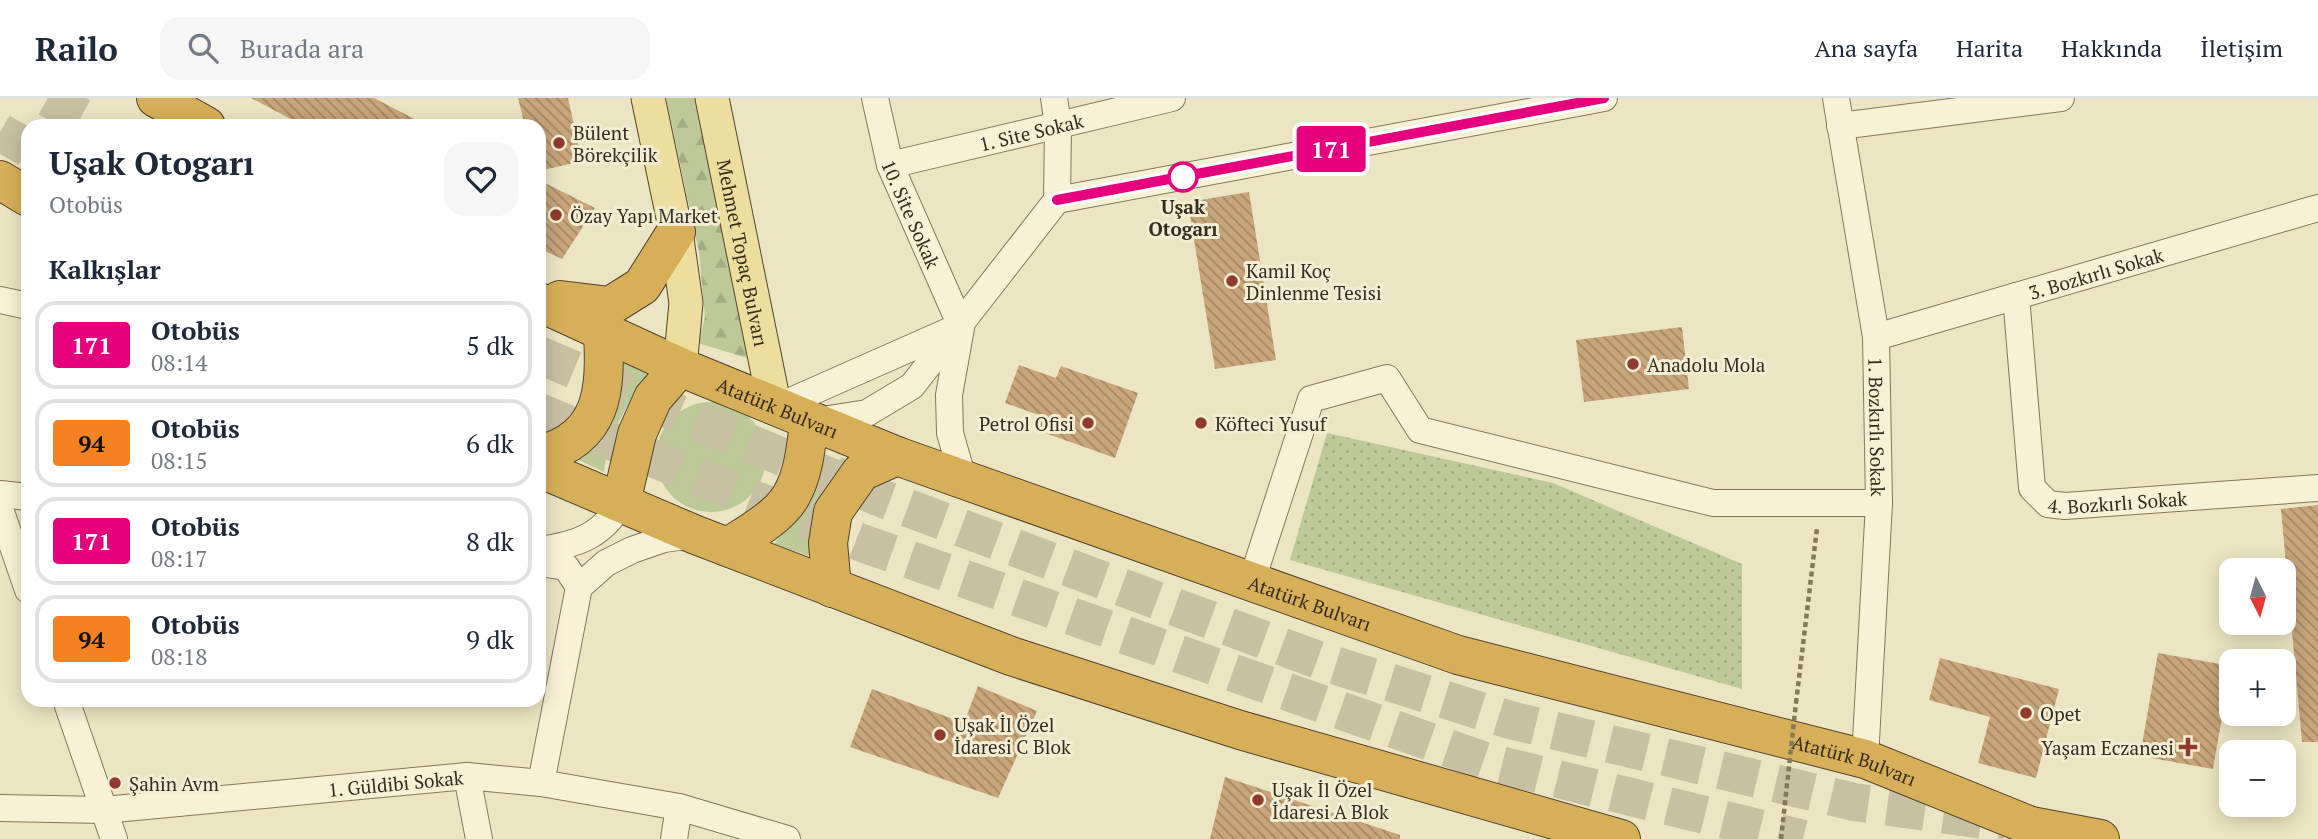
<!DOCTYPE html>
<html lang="tr">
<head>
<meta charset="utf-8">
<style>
  body { margin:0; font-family:"PT Serif",serif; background:#f6f6f7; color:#1f2937; height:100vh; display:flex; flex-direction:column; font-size:26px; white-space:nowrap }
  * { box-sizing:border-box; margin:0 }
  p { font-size:23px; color:#747a83 }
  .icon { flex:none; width:38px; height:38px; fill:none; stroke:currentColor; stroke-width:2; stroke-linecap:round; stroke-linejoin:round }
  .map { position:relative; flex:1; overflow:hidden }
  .details { position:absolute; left:21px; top:21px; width:525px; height:588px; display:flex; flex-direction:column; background:#fff; border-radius:21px; box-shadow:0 4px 18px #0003 }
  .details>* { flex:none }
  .badge { padding:0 14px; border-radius:5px; font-size:24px; line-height:46px }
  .needle { width:46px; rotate:174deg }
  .tools { position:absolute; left:2219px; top:460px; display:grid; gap:14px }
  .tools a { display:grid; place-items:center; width:77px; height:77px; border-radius:14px; background:#fff; box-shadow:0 4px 18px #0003; font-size:35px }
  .map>.badge { position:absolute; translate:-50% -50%; box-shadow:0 0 0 4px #fff }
  h2 { padding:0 28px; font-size:26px; line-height:63px }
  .round { display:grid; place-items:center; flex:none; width:74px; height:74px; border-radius:21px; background:#f6f6f7 }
  .headline { display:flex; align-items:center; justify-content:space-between; height:119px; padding:0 28px }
  h1 { font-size:33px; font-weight:700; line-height:52px }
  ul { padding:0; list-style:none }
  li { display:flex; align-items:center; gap:21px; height:88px; margin:0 14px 10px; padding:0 14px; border:4px solid #e0e1e3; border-radius:21px }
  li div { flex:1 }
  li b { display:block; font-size:26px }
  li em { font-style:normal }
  li .badge { min-width:77px; font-weight:700; text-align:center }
  header { display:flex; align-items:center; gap:42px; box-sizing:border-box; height:98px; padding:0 35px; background:#fff; border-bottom:2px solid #e0e1e3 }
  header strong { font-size:33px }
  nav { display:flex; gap:38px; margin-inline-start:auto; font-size:24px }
  .search { width:490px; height:63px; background:#f6f6f7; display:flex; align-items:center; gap:18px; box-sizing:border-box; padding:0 24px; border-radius:21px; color:#747a83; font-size:26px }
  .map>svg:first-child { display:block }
  .green { fill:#bdc998 }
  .forest { fill:url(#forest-firs) }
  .park { fill:url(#park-dots) }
  .building { fill:url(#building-back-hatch) }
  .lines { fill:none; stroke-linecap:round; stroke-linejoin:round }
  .highway-tunnel { stroke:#c8c0a2; stroke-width:38; stroke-dasharray:38 19; stroke-linecap:butt }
  .minor-casing { stroke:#85775b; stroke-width:28 }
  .major-casing { stroke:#53442f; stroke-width:35 }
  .highway-casing { stroke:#53442f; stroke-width:40 }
  .path { stroke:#85775b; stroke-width:4.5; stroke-dasharray:5 3.5; stroke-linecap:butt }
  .minor { stroke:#f7f1d6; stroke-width:26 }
  .major { stroke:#edde9d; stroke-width:33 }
  .highway { stroke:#d7af58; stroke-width:38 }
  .path-bridge { stroke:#85775b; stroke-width:4.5; stroke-dasharray:5 3.5; stroke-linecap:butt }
  .line-casing { stroke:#fff; stroke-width:16 }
  .line { stroke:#e6007e; stroke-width:10 }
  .poi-dot { fill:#913a2e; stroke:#f3eed3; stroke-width:2.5 }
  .stop-dot { fill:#fff; stroke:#e6007e; stroke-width:3.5 }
  .labels { text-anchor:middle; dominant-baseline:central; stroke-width:6; stroke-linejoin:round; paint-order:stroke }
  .street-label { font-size:19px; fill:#362d1e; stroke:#f3eed3 }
  .poi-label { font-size:19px; fill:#362d1e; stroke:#f3eed3; text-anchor:start }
  .stop-label { font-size:19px; font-weight:bold; fill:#362d1e; stroke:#f3eed3 }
</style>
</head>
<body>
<header>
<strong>Railo</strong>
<div class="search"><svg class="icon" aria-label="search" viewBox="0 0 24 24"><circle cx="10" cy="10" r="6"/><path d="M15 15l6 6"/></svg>Burada ara</div>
<nav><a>Ana sayfa</a><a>Harita</a><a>Hakkında</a><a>İletişim</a></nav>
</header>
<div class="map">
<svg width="2318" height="741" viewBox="0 0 2318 741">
  <defs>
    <pattern id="forest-firs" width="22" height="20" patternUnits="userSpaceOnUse" patternTransform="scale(1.75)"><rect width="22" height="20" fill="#bdc998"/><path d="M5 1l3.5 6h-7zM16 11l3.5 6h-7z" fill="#a3ad83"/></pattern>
    <pattern id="park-dots" width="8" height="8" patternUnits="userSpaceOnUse" patternTransform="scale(1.75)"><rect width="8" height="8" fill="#bdc998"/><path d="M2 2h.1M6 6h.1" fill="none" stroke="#a3ad83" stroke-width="1.8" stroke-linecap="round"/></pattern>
    <pattern id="building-back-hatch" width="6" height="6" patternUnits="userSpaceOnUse" patternTransform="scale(1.75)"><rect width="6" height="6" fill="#c8a57b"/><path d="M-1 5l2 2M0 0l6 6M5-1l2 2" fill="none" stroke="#a38764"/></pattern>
  </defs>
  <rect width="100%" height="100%" fill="#ece5c3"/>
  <g class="green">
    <path d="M 616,259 L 648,277 C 626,307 608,337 604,374 L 566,356 Z"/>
    <circle cx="711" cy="359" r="55"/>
    <path d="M 842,359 L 851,365 L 815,460 L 774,446 Z"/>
  </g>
  <path class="forest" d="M 666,0 L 694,0 L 720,109 L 747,260 L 698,245 L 705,219 L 699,154 Z"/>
  <path class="park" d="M 1327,335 L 1553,385 L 1742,466 L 1742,591 L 1290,462 Z"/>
  <g class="building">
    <path d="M 251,0 L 374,0 L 428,28 L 304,28 Z"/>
    <path d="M 518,0 L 568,0 L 582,63 L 539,73 L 539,28 L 525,28 Z"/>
    <path d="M 539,82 L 595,110 L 562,161 L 539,150 Z"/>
    <path d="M 1249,94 L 1276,262 L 1215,271 L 1188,104 Z"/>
    <path d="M 1682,229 L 1689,291 L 1584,304 L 1576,242 Z"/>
    <path d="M 1019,267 L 1056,280 L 1061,268 L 1138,295 L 1115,360 L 1034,331 L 1039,317 L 1005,305 Z"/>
    <path d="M 2318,407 L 2318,644 L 2302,644 L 2281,411 Z"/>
    <path d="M 2158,555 L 2231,568 L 2213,671 L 2140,658 Z"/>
    <path d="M 1940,560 L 2059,591 L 2036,680 L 1978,665 L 1990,619 L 1929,602 Z"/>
    <path d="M 978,588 L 1037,613 L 998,700 L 850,649 L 872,591 L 964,625 Z"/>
    <path d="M 1225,679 L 1400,737 L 1400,741 L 1210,741 Z"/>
  </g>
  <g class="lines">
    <g class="highway-tunnel">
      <path d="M 48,0 L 97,28"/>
      <path d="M 0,34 L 28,50"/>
      <path d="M 539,257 L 878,399 L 1321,563 L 1510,622 L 1854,704 L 2006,725"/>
      <path d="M 539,314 L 862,445 L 1488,664 L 1803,741"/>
    </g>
    <g class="minor-casing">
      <g id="minor">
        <path id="s1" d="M 875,0 L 890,67 L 961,228"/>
        <path id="s2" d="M 1836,0 L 1876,239 L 1879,405 L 1865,661"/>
        <path d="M 1840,28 L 2061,0"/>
        <path id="s3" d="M 890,67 L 1172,0"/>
        <path d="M 1057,102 L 1604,0"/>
        <path id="s4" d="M 2016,198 L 2032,390 L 2048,406 L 2065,408 L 2318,390"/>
        <path d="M 0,202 L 28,208"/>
        <path d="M 961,230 L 949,297 L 950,335 L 964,384"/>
        <path id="s5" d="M 1876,239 L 2318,110"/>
        <path d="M 775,310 L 956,230"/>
        <path d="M 816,323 L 867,315 L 912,288 L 1057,102 L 1058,27 L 1054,0"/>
        <path d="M 0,396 L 28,399"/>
        <path d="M 0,411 L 28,492"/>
        <path d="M 539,452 C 575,447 602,439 621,405"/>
        <path d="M 539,465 L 566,469 L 579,489"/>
        <path d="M 1251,485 L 1311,301 L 1387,280 L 1420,332 L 1713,405 L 1879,405"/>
        <path d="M 66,602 L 114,741"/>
        <path d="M 467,678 L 479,741"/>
        <path d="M 541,685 L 579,489 L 606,465 L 632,452 L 664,441 L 693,437"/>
        <path id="s6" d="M 0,710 L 104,712 L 467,678 L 541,685 L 679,709 L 787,741"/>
        <path d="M 674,741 L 679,709"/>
      </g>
    </g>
    <g class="major-casing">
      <g id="major">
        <path d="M 648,0 L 676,134 L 686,205 L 680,269"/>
        <path id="s7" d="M 712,0 L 775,310"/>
      </g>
    </g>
    <g class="highway-casing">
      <g id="highway">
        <path d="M 156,0 L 206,28"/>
        <path d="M 0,82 L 28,99"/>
        <path d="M 560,202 L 610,208 L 642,188 L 676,134"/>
        <path id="s8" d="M 539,204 L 680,269 L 897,358 L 1458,557 L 1865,661 L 2031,728 L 2100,741"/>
        <path d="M 539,357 C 604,340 606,292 603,235"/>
        <path d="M 539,370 L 696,437 L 1011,558 L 1240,632 L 1621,741"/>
        <path d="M 621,405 L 637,336 L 653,300 L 680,269"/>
        <path d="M 728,449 C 748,436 779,419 791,398 C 804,375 806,349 809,324"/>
        <path d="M 832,490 L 828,445 L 833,414 L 861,374 L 897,358"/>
      </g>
    </g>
    <path class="path" d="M 1796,605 L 1817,430"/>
    <use href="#minor" class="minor"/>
    <use href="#major" class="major"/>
    <use href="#highway" class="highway"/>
    <path class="path-bridge" d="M 1781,741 L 1796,605"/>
  </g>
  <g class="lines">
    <g class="line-casing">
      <path id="line" d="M 1057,102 L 1604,0"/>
    </g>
    <use href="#line" class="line"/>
  </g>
  <g class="poi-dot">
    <circle cx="559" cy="45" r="7"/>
    <circle cx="556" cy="117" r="7"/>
    <circle cx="1232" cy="183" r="7"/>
    <circle cx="1633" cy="266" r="7"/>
    <circle cx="1088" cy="325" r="7"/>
    <circle cx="1201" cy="325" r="7"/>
    <circle cx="2026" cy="615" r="7"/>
    <circle cx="940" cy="637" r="7"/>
    <path d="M2184.5 638.5h7v7h7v7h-7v7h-7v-7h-7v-7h7z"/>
    <circle cx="115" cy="685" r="7"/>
    <circle cx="1258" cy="702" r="7"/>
  </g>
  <circle class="stop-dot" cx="1183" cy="79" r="14"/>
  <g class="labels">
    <g class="street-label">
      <text stroke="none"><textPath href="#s3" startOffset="145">1. Site Sokak</textPath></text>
      <text stroke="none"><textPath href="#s1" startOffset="122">10. Site Sokak</textPath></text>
      <text stroke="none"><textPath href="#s7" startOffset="158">Mehmet Topaç Bulvarı</textPath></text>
      <text stroke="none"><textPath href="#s5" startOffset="229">3. Bozkırlı Sokak</textPath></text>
      <text stroke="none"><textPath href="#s8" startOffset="261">Atatürk Bulvarı</textPath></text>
      <text stroke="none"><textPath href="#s2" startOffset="332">1. Bozkırlı Sokak</textPath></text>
      <text stroke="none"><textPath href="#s4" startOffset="285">4. Bozkırlı Sokak</textPath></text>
      <text stroke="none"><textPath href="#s8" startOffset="828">Atatürk Bulvarı</textPath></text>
      <text stroke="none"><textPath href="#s8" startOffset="1395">Atatürk Bulvarı</textPath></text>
      <text stroke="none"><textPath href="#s6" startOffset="397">1. Güldibi Sokak</textPath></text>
    </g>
    <g class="poi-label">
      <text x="573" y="34">Bülent<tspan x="573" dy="22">Börekçilik</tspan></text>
      <text x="570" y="117">Özay Yapı Market</text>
      <text x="1246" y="172">Kamil Koç<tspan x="1246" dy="22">Dinlenme Tesisi</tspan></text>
      <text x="1647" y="266">Anadolu Mola</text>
      <text x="1074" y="325" text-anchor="end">Petrol Ofisi</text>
      <text x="1215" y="325">Köfteci Yusuf</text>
      <text x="2040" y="615">Opet</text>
      <text x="954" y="626">Uşak İl Özel<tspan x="954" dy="22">İdaresi C Blok</tspan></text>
      <text x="2174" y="649" text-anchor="end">Yaşam Eczanesi</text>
      <text x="129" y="685">Şahin Avm</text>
      <text x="1272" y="691">Uşak İl Özel<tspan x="1272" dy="22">İdaresi A Blok</tspan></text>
    </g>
    <g class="stop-label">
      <text x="1183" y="108">Uşak<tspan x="1183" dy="22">Otogarı</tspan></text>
    </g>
  </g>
</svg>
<div class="tools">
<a><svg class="needle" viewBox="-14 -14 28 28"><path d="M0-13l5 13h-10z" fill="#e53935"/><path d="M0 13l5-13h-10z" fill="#747a83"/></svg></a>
<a>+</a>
<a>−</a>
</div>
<b class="badge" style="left:1331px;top:51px;background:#e6007e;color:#fff">171</b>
<section class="details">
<div class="headline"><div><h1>Uşak Otogarı</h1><p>Otobüs</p></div><a class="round"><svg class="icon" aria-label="heart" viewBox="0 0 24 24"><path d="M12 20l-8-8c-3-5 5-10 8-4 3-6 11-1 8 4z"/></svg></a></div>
<h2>Kalkışlar</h2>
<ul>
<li><span class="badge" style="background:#e6007e;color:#fff">171</span><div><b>Otobüs</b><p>08:14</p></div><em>5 dk</em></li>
<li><span class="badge" style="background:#f58220;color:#111">94</span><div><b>Otobüs</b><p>08:15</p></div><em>6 dk</em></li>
<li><span class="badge" style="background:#e6007e;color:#fff">171</span><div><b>Otobüs</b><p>08:17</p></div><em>8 dk</em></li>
<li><span class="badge" style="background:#f58220;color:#111">94</span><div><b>Otobüs</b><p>08:18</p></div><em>9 dk</em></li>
</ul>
</section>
</div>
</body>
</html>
